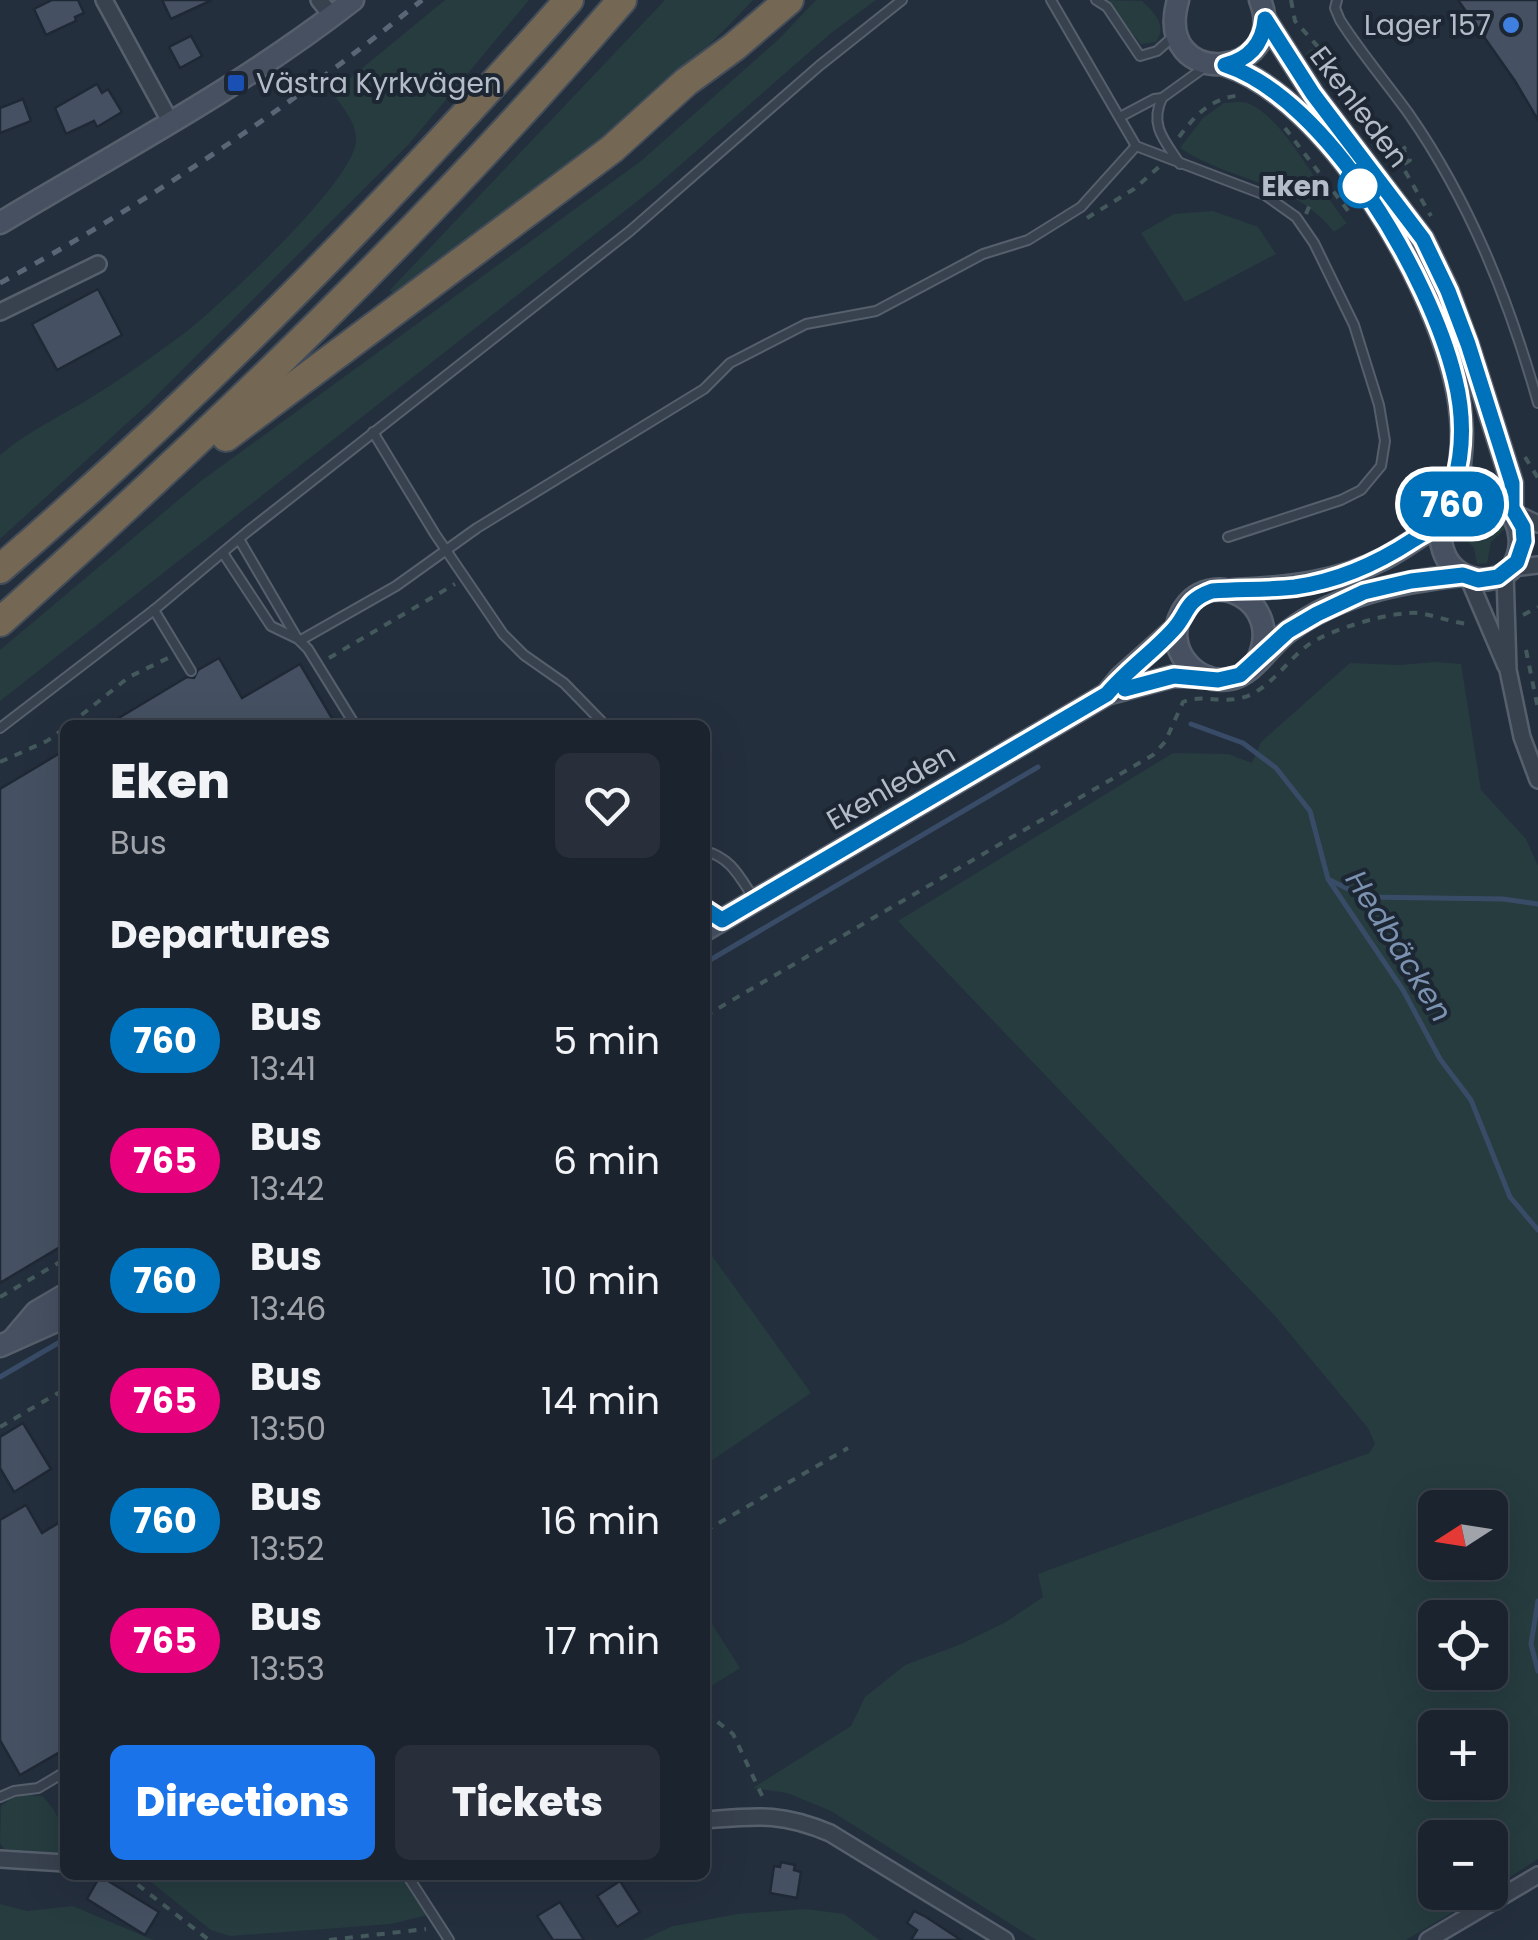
<!DOCTYPE html>
<html lang="en">
<head>
<meta charset="utf-8">
<style>
  body { margin:0; font-family:Poppins,sans-serif; background:#282f3a; color:#f1f3f6; height:100vh; display:flex; flex-direction:column; font-size:38px; white-space:nowrap }
  * { box-sizing:border-box; margin:0 }
  p { font-size:32px; color:#a0a4aa }
  .icon { flex:none; width:55px; height:55px; fill:none; stroke:currentColor; stroke-width:2; stroke-linecap:round; stroke-linejoin:round }
  .map { position:relative; flex:1; overflow:hidden }
  .panel { position:absolute; left:60px; top:720px; width:650px; height:1160px; display:flex; flex-direction:column; background:#1b232e; border-radius:15px; box-shadow:0 10px 40px #0002,0 0 0 2px #39404a }
  .panel>* { flex:none }
  .badge { padding:0 20px; border-radius:32px; font-size:35px; line-height:65px }
  .needle { width:65px; rotate:258deg }
  .buttons { position:absolute; left:1418px; top:1490px; display:grid; gap:20px }
  .buttons a { display:grid; place-items:center; width:90px; height:90px; border-radius:15px; background:#1b232e; box-shadow:0 10px 40px #0002,0 0 0 2px #39404a; font-size:50px }
  .map>.badge { position:absolute; translate:-50% -50%; box-shadow:0 0 0 5px #fff }
  h2 { padding:0 50px; font-size:38px; line-height:90px }
  .round { display:grid; place-items:center; flex:none; width:105px; height:105px; border-radius:15px; background:#282f3a }
  .head { display:flex; align-items:center; justify-content:space-between; height:170px; padding:0 50px }
  h1 { font-size:48px; font-weight:800; line-height:75px }
  .button { display:flex; gap:20px; margin-top:auto; padding:20px 50px }
  .button a { flex:1; height:115px; border-radius:15px; background:#1a73e8; color:#fff; font-size:40px; font-weight:800; line-height:115px; text-align:center }
  .button a+a { background:#282f3a; color:#f1f3f6 }
  ul { padding:0; list-style:none }
  li { display:flex; align-items:center; gap:30px; height:120px; padding:0 50px }
  li div { flex:1 }
  li b { display:block; font-size:38px }
  li em { font-style:normal }
  li .badge { min-width:110px; font-weight:700; text-align:center }
  .map>svg:first-child { display:block }
  .green { fill:#263c3f; fill-rule:evenodd }
  .lines { fill:none; stroke-linecap:round; stroke-linejoin:round }
  .stream { stroke:#394c67; stroke-width:5 }
  .building { fill:#455162; stroke:#1f2835; stroke-width:2.5 }
  .lane-casing { stroke:#565f6c; stroke-width:12 }
  .street-casing { stroke:#565f6c; stroke-width:20 }
  .secondary-casing { stroke:#565f6c; stroke-width:25 }
  .highway-casing { stroke:#434c59; stroke-width:32 }
  .path { stroke:#44595c; stroke-width:4; stroke-dasharray:8 8; stroke-linecap:butt }
  .lane { stroke:#38414e; stroke-width:8 }
  .street { stroke:#38414e; stroke-width:15 }
  .secondary { stroke:#465061; stroke-width:20 }
  .highway { stroke:#746855; stroke-width:28 }
  .rail { stroke:#5a6575; stroke-width:5; stroke-dasharray:10 10; stroke-linecap:butt }
  .line-casing { stroke:#fff; stroke-width:22 }
  .line { stroke:#0072bc; stroke-width:15 }
  .shop-dot { fill:#3f7fe0; stroke:#1d2633; stroke-width:4 }
  .transit-dot { fill:#1a4fb4; stroke:#1d2633; stroke-width:4 }
  .stop-dot { fill:#fff; stroke:#0072bc; stroke-width:5 }
  .labels { text-anchor:middle; dominant-baseline:central; stroke-width:8; stroke-linejoin:round; paint-order:stroke }
  .poi-label { font-size:28px; fill:#b4bcc9; stroke:#1d2633; text-anchor:end }
  .street-label { font-size:28px; fill:#b4bcc9; stroke:#1d2633 }
  .stop-label { font-size:28px; font-weight:bold; fill:#b4bcc9; stroke:#1d2633; text-anchor:end }
  .water-label { font-size:30px; font-style:italic; fill:#7c92b1; stroke:#1d2633 }
</style>
</head>
<body>
<div class="map">
<svg width="1538" height="1940" viewBox="0 0 1538 1940">
  <rect width="100%" height="100%" fill="#242f3e"/>
  <g class="green">
    <path d="M 445,0 L 529,0 L 409,144 L 148,404 L 0,539 L 0,455 C 35,426 67,414 103,390 C 133,371 163,349 191,328 C 225,300 355,181 356,140 C 357,123 342,106 332,93 Z"/>
    <path d="M 665,0 L 753,0 C 648,113 520,205 399,300 L 390,290 Z"/>
    <path d="M 816,0 L 876,0 L 831,33 L 654,188 L 0,701 L 0,650 L 201,481 L 641,161 L 780,38 Z"/>
    <path d="M 1105,0 L 1142,1 C 1154,13 1168,25 1156,42 L 1141,44 Z"/>
    <path d="M 1310,49 L 1315,49 L 1347,89 L 1339,96 L 1305,56 Z"/>
    <path d="M 1224,103 C 1230,103 1241,101 1247,103 C 1283,115 1322,195 1347,223 L 1334,232 C 1292,179 1232,183 1180,148 L 1203,118 Z"/>
    <path d="M 1213,211 L 1258,227 L 1276,254 L 1185,302 L 1141,233 L 1174,214 Z"/>
    <path d="M 1502,518 L 1507,527 L 1491,542 L 1487,563 L 1477,564 L 1474,548 L 1456,528 L 1460,520 L 1485,525 Z"/>
    <path d="M 1436,662 L 1461,664 L 1481,790 L 1526,839 L 1538,866 L 1538,1859 L 1490,1890 L 1490,1838 L 1435,1838 L 1435,1892 L 1485,1893 L 1406,1940 L 1036,1940 L 831,1811 L 787,1793 L 753,1788 L 851,1726 L 865,1697 L 905,1665 L 959,1645 L 1006,1622 L 1043,1597 L 1038,1574 L 1369,1453 L 1375,1444 L 1368,1428 L 1276,1317 L 898,921 L 1173,753 L 1228,754 L 1252,763 L 1261,742 L 1350,663 L 1399,665 ZM 1435,1508 L 1490,1508 L 1490,1562 L 1435,1562 ZM 1435,1618 L 1490,1618 L 1490,1672 L 1435,1672 ZM 1435,1728 L 1490,1728 L 1490,1782 L 1435,1782 Z"/>
    <path d="M 705,1246 L 811,1393 L 705,1465 Z"/>
    <path d="M 705,1613 L 740,1668 L 705,1690 Z"/>
    <path d="M 27,1795 L 42,1796 C 59,1813 65,1829 65,1853 L 4,1849 L 0,1843 L 1,1806 L 12,1798 Z"/>
    <path d="M 142,1875 L 404,1875 L 428,1915 L 391,1924 L 230,1936 L 211,1930 Z"/>
    <path d="M 0,1904 L 27,1911 L 73,1906 L 153,1940 L 0,1940 Z"/>
    <path d="M 805,1909 L 844,1914 L 879,1940 L 643,1940 L 673,1926 L 738,1914 Z"/>
  </g>
  <g class="lines">
    <g class="stream">
      <path d="M 1191,724 L 1243,743 L 1276,768 L 1310,811 L 1328,879 L 1403,990 L 1440,1059 L 1471,1100 L 1510,1197 L 1538,1230"/>
      <path d="M 1330,880 L 1364,897 L 1503,899 L 1538,904"/>
      <path d="M 705,963 L 1038,767"/>
      <path d="M 0,1377 L 65,1339"/>
      <path d="M 1538,1601 L 1531,1644 L 1538,1671"/>
    </g>
  </g>
  <g class="building">
    <path d="M 52,0 L 78,0 L 84,13 L 75,17 L 76,21 L 46,35 L 34,9 Z"/>
    <path d="M 162,0 L 212,0 L 171,19 Z"/>
    <path d="M 1458,0 L 1538,0 L 1538,120 L 1515,81 Z"/>
    <path d="M 191,36 L 202,56 L 180,68 L 169,47 Z"/>
    <path d="M 97,84 L 102,93 L 108,89 L 122,112 L 97,127 L 94,121 L 66,134 L 55,108 Z"/>
    <path d="M 23,99 L 31,121 L 0,133 L 0,108 Z"/>
    <path d="M 98,289 L 122,335 L 57,370 L 32,324 Z"/>
    <path d="M 219,658 L 242,698 L 300,664 L 336,725 L 107,725 L 187,677 L 194,678 L 198,670 Z"/>
    <path d="M 65,750 L 65,1244 L 0,1283 L 0,789 Z"/>
    <path d="M 23,1423 L 51,1469 L 14,1492 L 0,1468 L 0,1437 Z"/>
    <path d="M 26,1505 L 42,1533 L 65,1519 L 65,1749 L 20,1775 L 0,1740 L 0,1520 Z"/>
    <path d="M 781,1862 L 795,1865 L 794,1870 L 801,1872 L 797,1898 L 770,1893 L 774,1866 L 780,1867 Z"/>
    <path d="M 100,1876 L 159,1912 L 145,1935 L 87,1899 Z"/>
    <path d="M 620,1881 L 640,1912 L 617,1927 L 597,1896 Z"/>
    <path d="M 560,1902 L 584,1940 L 553,1940 L 537,1916 Z"/>
    <path d="M 914,1911 L 926,1917 L 961,1940 L 911,1940 L 917,1930 L 907,1923 Z"/>
  </g>
  <g class="lines">
    <g class="lane-casing">
      <g id="lane">
        <path d="M 1051,0 L 1136,146 L 1265,195 L 1296,217 L 1314,243 L 1354,325 L 1379,405 L 1385,441 L 1381,466 L 1361,490 L 1341,500 L 1228,537"/>
        <path d="M 1096,0 L 1107,7 L 1140,56 L 1157,51 L 1176,34"/>
        <path d="M 1337,0 L 1335,8 L 1340,20 C 1361,53 1386,82 1409,114 C 1470,202 1509,300 1538,403"/>
        <path d="M 1162,98 C 1149,126 1165,141 1180,164"/>
        <path d="M 1120,117 L 1154,99 L 1162,98 L 1205,67"/>
        <path d="M 373,432 L 435,534 L 503,634 L 524,655 L 564,683 L 605,725"/>
        <path d="M 239,539 L 297,638 L 308,649 L 355,725"/>
        <path d="M 223,553 L 271,626 L 296,638"/>
        <path d="M 154,610 L 191,671"/>
        <path d="M 301,640 L 396,586 L 477,528 L 704,389 L 730,363 L 806,324 L 876,311 L 983,254 L 1028,240 L 1081,207 L 1136,146"/>
        <path d="M 0,728 L 154,610 L 247,532 L 630,231 L 819,66 L 902,0"/>
        <path d="M 705,851 C 732,858 740,878 755,900"/>
        <path d="M 0,1797 L 14,1791 L 38,1788 L 65,1772"/>
        <path d="M 407,1875 L 449,1940"/>
      </g>
    </g>
    <g class="street-casing">
      <g id="street">
        <path d="M 104,0 L 171,123"/>
        <path d="M 319,0 L 332,16"/>
        <path d="M 0,312 L 98,264"/>
        <path d="M 1517,514 L 1538,524"/>
        <path d="M 1512,568 L 1538,565"/>
        <path d="M 1505,573 L 1508,670 L 1522,737 L 1538,780"/>
        <path d="M 1468,577 L 1506,666"/>
        <path d="M 705,1820 C 756,1816 781,1812 830,1833 L 1005,1940"/>
        <path d="M 0,1859 L 65,1863"/>
        <path d="M 1428,1940 L 1538,1875"/>
      </g>
    </g>
    <g class="secondary-casing">
      <g id="secondary">
        <path d="M 1178,0 C 1152,92 1291,79 1260,0"/>
        <path d="M 1265,19 L 1313,94 L 1423,239 L 1448,291 L 1468,345 L 1512,483 L 1512,508"/>
        <path d="M 1225,65 C 1333,100 1453,308 1461,418 C 1464,446 1459,480 1451,507 C 1447,522 1437,533 1443,550 C 1452,579 1488,589 1511,569 C 1538,532 1498,470 1451,510"/>
        <path d="M 0,223 C 120,151 243,86 353,0"/>
        <path d="M 1233,590 C 1285,588 1338,583 1385,558 C 1406,547 1425,532 1445,520"/>
        <path d="M 1257,661 C 1287,601 1208,562 1181,614 C 1164,646 1194,686 1230,679 C 1255,674 1269,645 1289,631 C 1340,593 1401,582 1463,575"/>
        <path d="M 1107,694 L 1121,677 L 1177,627"/>
        <path d="M 705,930 L 1107,694 L 1174,676 L 1207,677"/>
        <path d="M 14,1338 L 36,1312 L 65,1295"/>
        <path d="M 0,1346 L 65,1317"/>
      </g>
    </g>
    <g class="highway-casing">
      <g id="highway">
        <path d="M 226,437 L 612,149 L 686,82 L 734,47 L 789,0"/>
        <path d="M 0,569 C 205,393 389,202 569,0"/>
        <path d="M 0,622 C 219,426 430,223 622,0"/>
      </g>
    </g>
    <g class="path">
      <path d="M 1291,0 L 1295,21 L 1329,59 L 1380,128 L 1431,216"/>
      <path d="M 1285,128 L 1349,212 L 1353,209"/>
      <path d="M 1179,137 C 1197,113 1211,98 1242,95"/>
      <path d="M 1404,164 L 1410,160 L 1403,149 L 1411,143"/>
      <path d="M 1306,214 L 1316,190 L 1328,185"/>
      <path d="M 1087,218 L 1134,189 L 1160,166"/>
      <path d="M 1525,457 L 1538,478"/>
      <path d="M 1523,615 L 1538,607"/>
      <path d="M 1526,650 L 1538,709"/>
      <path d="M 329,658 L 455,584"/>
      <path d="M 69,725 L 129,677 L 168,658"/>
      <path d="M 0,762 L 47,741 L 65,728"/>
      <path d="M 705,1016 L 1153,755 L 1165,742 L 1183,702 C 1205,693 1223,706 1250,695 C 1273,684 1288,660 1308,645 C 1328,630 1392,611 1417,613 C 1435,615 1452,623 1470,624"/>
      <path d="M 0,1297 L 65,1259"/>
      <path d="M 0,1427 L 65,1389"/>
      <path d="M 705,1531 L 848,1448"/>
      <path d="M 705,1712 L 733,1734 L 765,1802"/>
      <path d="M 125,1875 L 209,1940"/>
      <path d="M 329,1940 L 426,1929"/>
    </g>
    <use href="#lane" class="lane"/>
    <use href="#street" class="street"/>
    <use href="#secondary" class="secondary"/>
    <use href="#highway" class="highway"/>
    <path class="rail" d="M 0,283 C 149,202 290,107 422,0"/>
  </g>
  <g class="lines">
    <g class="line-casing">
      <path id="line" d="M 705,909 L 722,920 L 1107,694 C 1127,670 1152,653 1173,630 C 1189,613 1184,601 1212,591 C 1239,589 1267,590 1295,587 C 1337,581 1378,563 1413,540 C 1423,533 1437,528 1445,519 C 1454,510 1451,496 1454,484 C 1464,449 1464,415 1455,379 C 1431,278 1328,99 1225,65 C 1249,59 1263,44 1265,19 L 1313,94 L 1423,239 L 1448,291 L 1468,344 L 1512,483 L 1512,508 L 1523,527 L 1524,541 L 1517,562 L 1498,577 L 1478,580 L 1463,575 L 1411,581 L 1364,592 L 1317,614 L 1288,631 L 1240,675 L 1218,680 L 1174,676 L 1125,689"/>
    </g>
    <use href="#line" class="line"/>
  </g>
  <circle class="shop-dot" cx="1511" cy="25" r="10"/>
  <rect class="transit-dot" x="226" y="73" width="20" height="20" rx="5"/>
  <circle class="stop-dot" cx="1360" cy="186" r="20"/>
  <g class="labels">
    <g class="poi-label">
      <text x="1491" y="25">Lager 157</text>
      <text x="256" y="83" text-anchor="start">Västra Kyrkvägen</text>
    </g>
    <g class="street-label">
      <text transform="translate(1359 107) rotate(53)">Ekenleden</text>
      <text transform="translate(891 787) rotate(-30)">Ekenleden</text>
    </g>
    <g class="stop-label">
      <text x="1330" y="186">Eken</text>
    </g>
    <g class="water-label">
      <text transform="translate(1399 946) rotate(58)">Hedbäcken</text>
    </g>
  </g>
</svg>
<div class="buttons">
<a><svg class="needle" viewBox="-14 -14 28 28"><path d="M0-13l5 13h-10z" fill="#e53935"/><path d="M0 13l5-13h-10z" fill="#a0a4aa"/></svg></a>
<a><svg class="icon" aria-label="locate" viewBox="0 0 24 24"><circle cx="12" cy="12" r="6"/><path d="M12 2v4M12 18v4M2 12h4M18 12h4"/></svg></a>
<a>+</a>
<a>−</a>
</div>
<b class="badge" style="left:1452px;top:504px;background:#0072bc;color:#fff">760</b>
<section class="panel">
<div class="head"><div><h1>Eken</h1><p>Bus</p></div><a class="round"><svg class="icon" aria-label="heart" viewBox="0 0 24 24"><path d="M12 20l-8-8c-3-5 5-10 8-4 3-6 11-1 8 4z"/></svg></a></div>
<h2>Departures</h2>
<ul>
<li><span class="badge" style="background:#0072bc;color:#fff">760</span><div><b>Bus</b><p>13:41</p></div><em>5 min</em></li>
<li><span class="badge" style="background:#e6007e;color:#fff">765</span><div><b>Bus</b><p>13:42</p></div><em>6 min</em></li>
<li><span class="badge" style="background:#0072bc;color:#fff">760</span><div><b>Bus</b><p>13:46</p></div><em>10 min</em></li>
<li><span class="badge" style="background:#e6007e;color:#fff">765</span><div><b>Bus</b><p>13:50</p></div><em>14 min</em></li>
<li><span class="badge" style="background:#0072bc;color:#fff">760</span><div><b>Bus</b><p>13:52</p></div><em>16 min</em></li>
<li><span class="badge" style="background:#e6007e;color:#fff">765</span><div><b>Bus</b><p>13:53</p></div><em>17 min</em></li>
</ul>
<div class="button"><a>Directions</a><a>Tickets</a></div>
</section>
</div>
</body>
</html>
